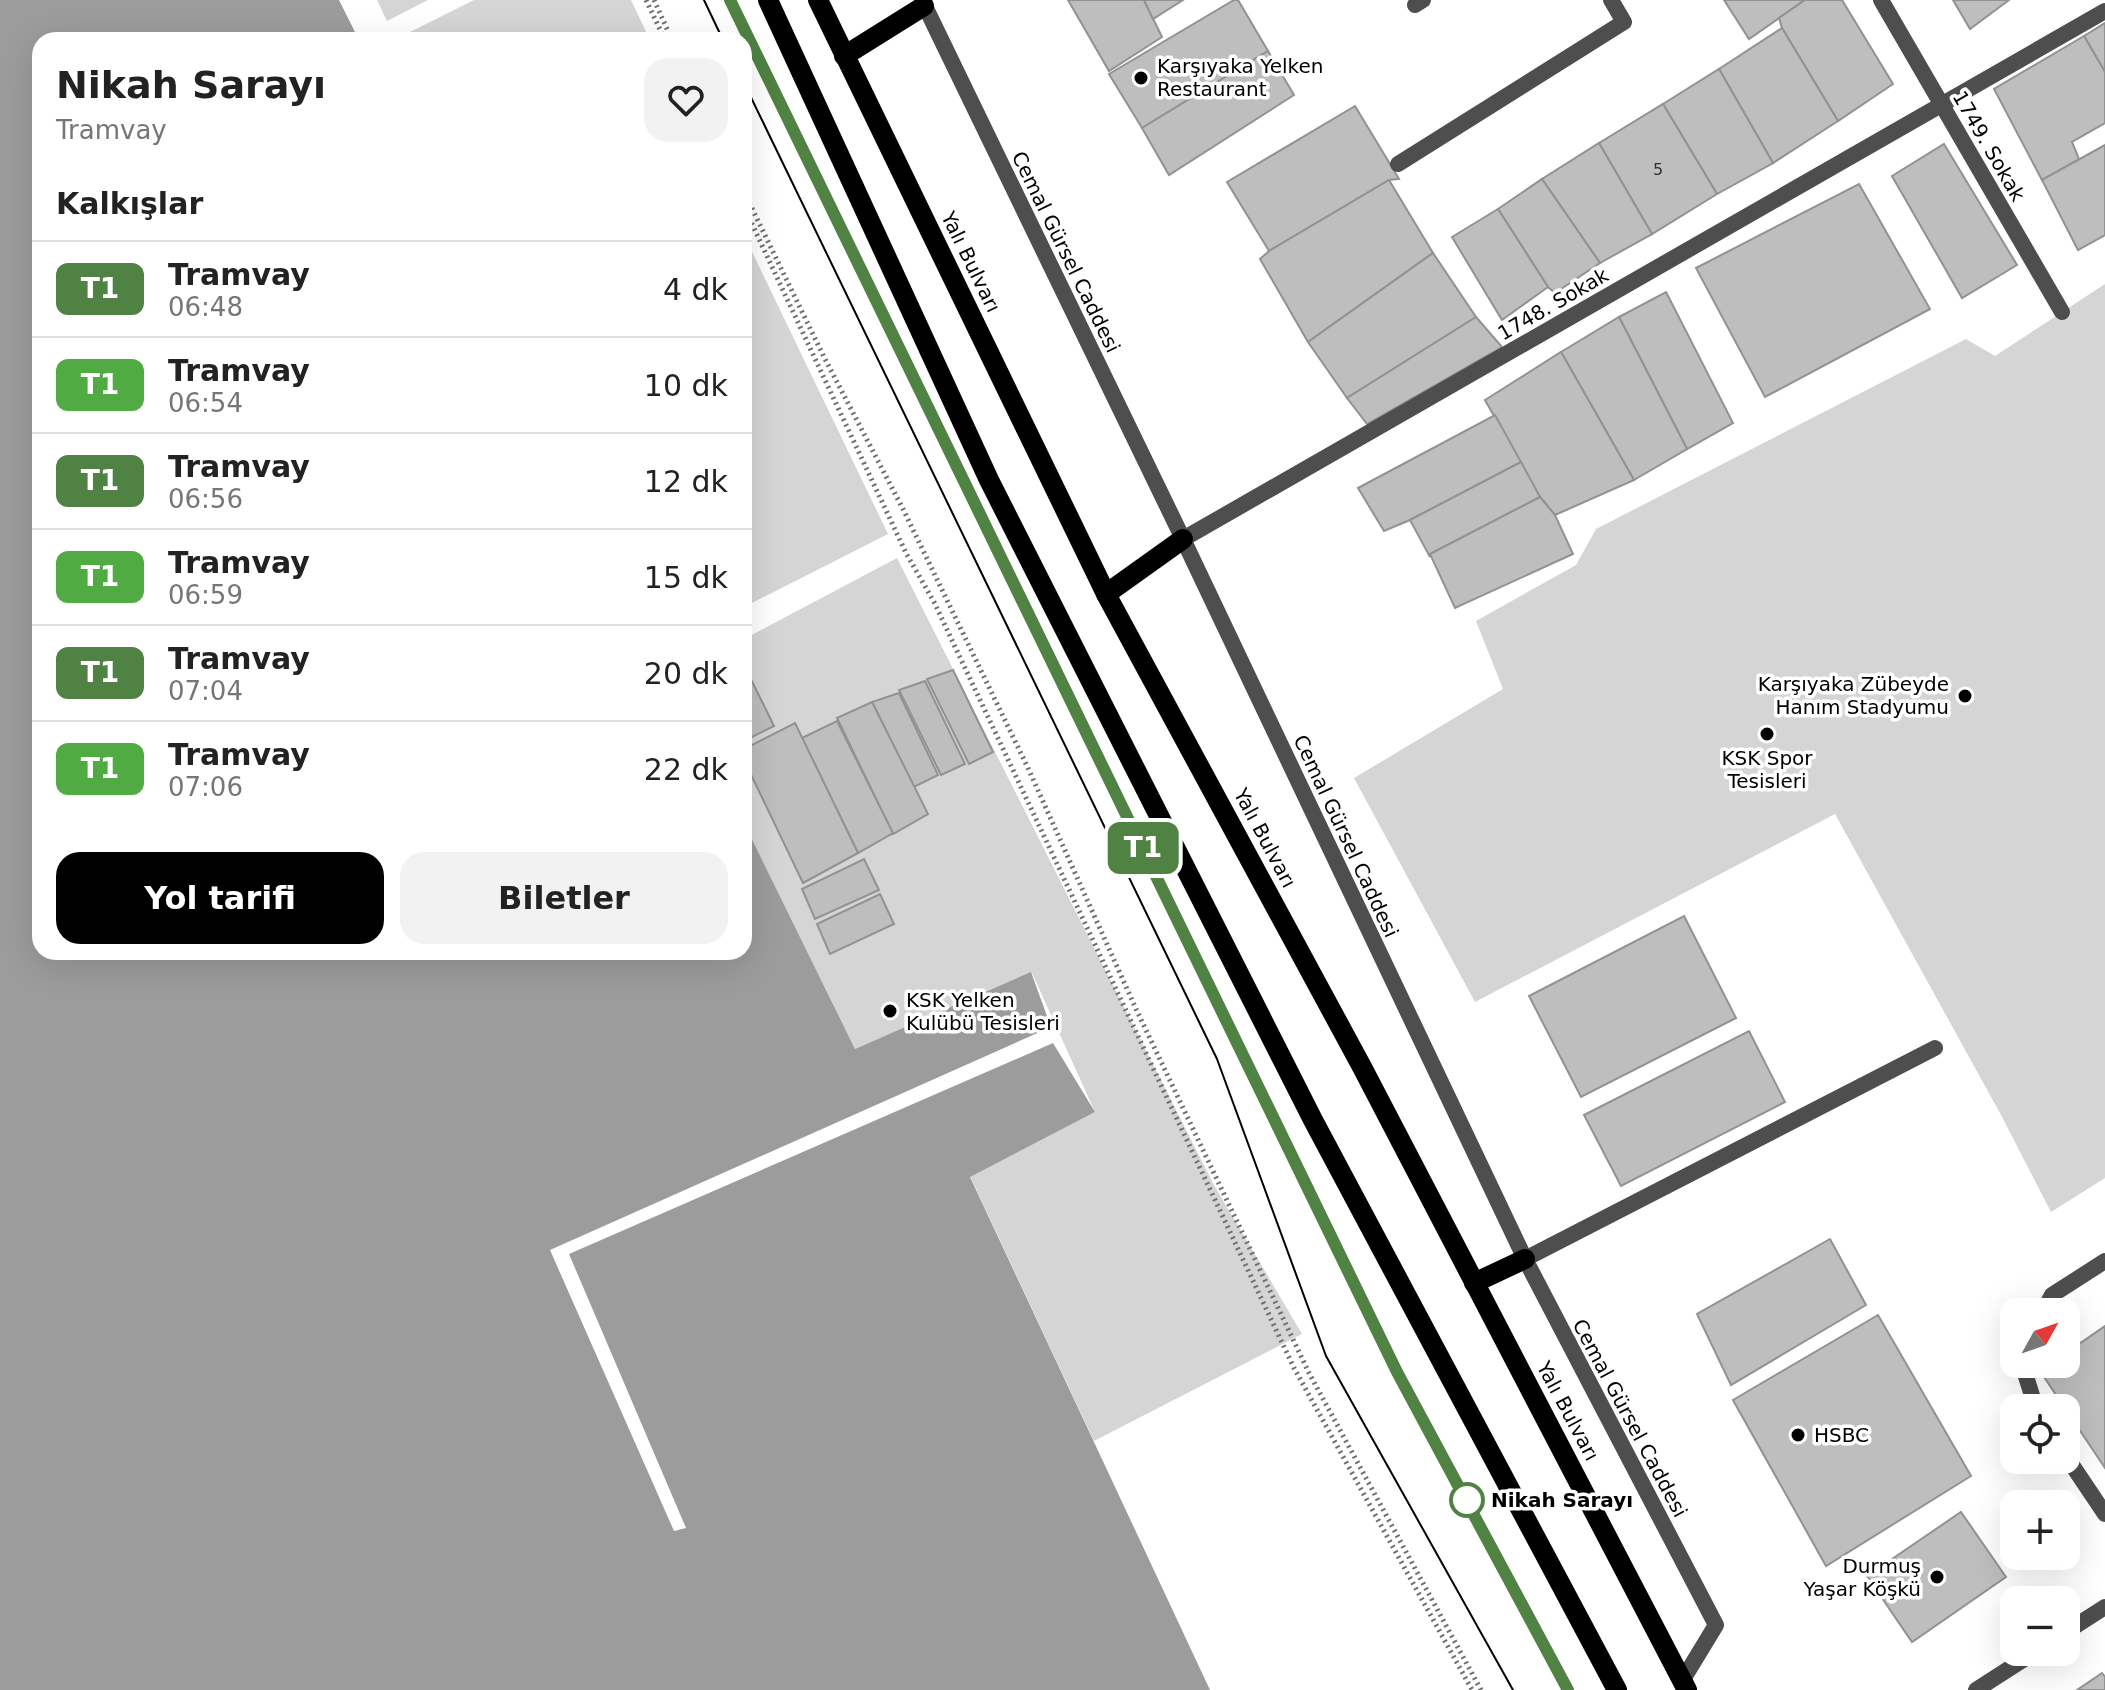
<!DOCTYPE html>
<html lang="tr">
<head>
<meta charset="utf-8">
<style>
  body { margin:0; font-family:"DejaVu Sans",sans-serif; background:#f2f2f2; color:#222; height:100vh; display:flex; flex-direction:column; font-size:30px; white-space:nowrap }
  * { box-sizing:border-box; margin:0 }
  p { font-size:26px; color:#767676 }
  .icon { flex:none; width:44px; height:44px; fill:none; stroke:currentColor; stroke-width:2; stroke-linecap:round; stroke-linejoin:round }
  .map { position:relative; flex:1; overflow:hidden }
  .details { position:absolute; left:32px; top:32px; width:720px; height:928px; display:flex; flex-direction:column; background:#fff; border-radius:24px; box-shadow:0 8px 32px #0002 }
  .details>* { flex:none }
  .badge { padding:0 16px; border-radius:12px; font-size:28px; line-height:52px }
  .needle { width:52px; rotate:50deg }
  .fabs { position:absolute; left:2000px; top:1298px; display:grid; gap:16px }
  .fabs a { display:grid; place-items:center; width:80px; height:80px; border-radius:16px; background:#fff; box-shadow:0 8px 32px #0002; font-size:40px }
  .map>.badge { position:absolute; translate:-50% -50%; box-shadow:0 0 0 4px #fff }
  h2 { padding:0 24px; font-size:30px; line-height:72px }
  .round { display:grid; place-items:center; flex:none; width:84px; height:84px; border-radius:24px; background:#f2f2f2 }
  .headline { display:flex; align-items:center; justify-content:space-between; height:136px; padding:0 24px }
  h1 { font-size:38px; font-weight:700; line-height:60px }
  .primary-button { display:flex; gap:16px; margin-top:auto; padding:16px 24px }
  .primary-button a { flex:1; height:92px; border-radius:24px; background:#000; color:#fff; font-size:32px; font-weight:700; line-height:92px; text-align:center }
  .primary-button a+a { background:#f2f2f2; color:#222 }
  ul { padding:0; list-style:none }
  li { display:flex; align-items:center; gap:24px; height:96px; padding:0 24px; border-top:2px solid #e0e0e0 }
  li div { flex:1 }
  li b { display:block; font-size:30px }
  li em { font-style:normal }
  li .badge { min-width:88px; font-weight:700; text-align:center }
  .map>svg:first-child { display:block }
  .green { fill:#d5d5d5 }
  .water { fill:#9c9c9c }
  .building { fill:#bebebe; stroke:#929292; stroke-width:2 }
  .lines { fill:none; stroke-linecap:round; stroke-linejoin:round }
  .path { stroke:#707070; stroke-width:5; stroke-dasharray:2 4; stroke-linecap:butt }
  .service { stroke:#4e4e4e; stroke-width:16 }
  .minor { stroke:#4e4e4e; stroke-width:16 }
  .primary { stroke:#000; stroke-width:20 }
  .tram { stroke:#000; stroke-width:2 }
  .line-casing { stroke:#fff; stroke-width:18 }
  .line { stroke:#508243; stroke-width:12 }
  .poi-dot { fill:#000; stroke:#fff; stroke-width:3 }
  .stop-dot { fill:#fff; stroke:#508243; stroke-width:4 }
  .labels { text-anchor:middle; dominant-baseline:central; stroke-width:7; stroke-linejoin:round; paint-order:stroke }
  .number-label { font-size:16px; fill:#303030 }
  .poi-label { font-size:20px; fill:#000; stroke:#fff; text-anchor:start }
  .street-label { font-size:20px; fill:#000; stroke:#fff }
  .stop-label { font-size:20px; font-weight:bold; fill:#000; stroke:#fff; text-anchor:start }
</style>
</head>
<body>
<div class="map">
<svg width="2105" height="1690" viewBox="0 0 2105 1690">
  <rect width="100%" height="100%" fill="#fff"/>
  <g class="green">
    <path d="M 377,0 L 428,0 L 387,21 Z"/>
    <path d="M 474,0 L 631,0 L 650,40 L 394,40 Z"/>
    <path d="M 744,235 L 888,534 L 744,607 Z"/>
    <path d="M 2105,284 L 2105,1178 L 2051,1212 L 2001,1115 L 1835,814 L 1475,1002 L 1354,778 L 1503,689 L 1476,621 L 1576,565 L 1596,529 L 1966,339 L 1995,356 Z"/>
    <path d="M 897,558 L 1214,1185 L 1302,1334 L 1094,1441 L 970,1176 L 1095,1112 L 1032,973 L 855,1049 L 744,823 L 744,639 Z"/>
  </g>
  <path class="water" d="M 0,0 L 339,0 L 359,40 L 40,40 L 40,952 L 744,952 L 744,823 L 855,1049 L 1031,972 L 1051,1027 L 550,1250 L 674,1531 L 686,1528 L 569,1254 L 1053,1043 L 1095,1112 L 970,1177 L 1210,1690 L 0,1690 Z"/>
  <g class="building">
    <path d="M 1068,0 L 1144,0 L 1162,37 L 1109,71 Z"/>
    <path d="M 1144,0 L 1183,0 L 1153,19 Z"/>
    <path d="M 1234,0 L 1238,0 L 1268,51 L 1142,128 L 1109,74 Z"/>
    <path d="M 1724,0 L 1805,0 L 1749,39 Z"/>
    <path d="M 1805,0 L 1842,0 L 1893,84 L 1838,121 L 1782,28 L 1779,18 Z"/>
    <path d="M 1953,0 L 2009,0 L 1970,29 Z"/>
    <path d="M 2105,23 L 2105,72 L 2084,36 Z"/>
    <path d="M 1782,28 L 1838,121 L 1773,163 L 1719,69 Z"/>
    <path d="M 2084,36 L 2105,72 L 2105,123 L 2072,142 L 2079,159 L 2042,180 L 1994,89 Z"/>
    <path d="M 1268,51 L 1294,95 L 1169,175 L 1142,128 Z"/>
    <path d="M 1719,69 L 1773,163 L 1717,194 L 1663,104 Z"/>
    <path d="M 1663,104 L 1717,194 L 1652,234 L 1599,143 Z"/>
    <path d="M 1355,106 L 1399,179 L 1389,180 L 1269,251 L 1227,182 Z"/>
    <path d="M 1599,143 L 1652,234 L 1600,263 L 1542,179 Z"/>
    <path d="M 1944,144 L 2017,265 L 1962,298 L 1892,176 Z"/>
    <path d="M 2105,145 L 2105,235 L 2078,250 L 2042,180 Z"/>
    <path d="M 1542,179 L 1600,263 L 1555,293 L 1548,287 L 1498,209 Z"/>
    <path d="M 1389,180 L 1433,253 L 1308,342 L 1260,259 L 1269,251 Z"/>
    <path d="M 1859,184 L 1930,309 L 1765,397 L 1696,268 Z"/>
    <path d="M 1498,209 L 1548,287 L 1502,320 L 1452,237 Z"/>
    <path d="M 1433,253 L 1476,317 L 1347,398 L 1308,342 Z"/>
    <path d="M 1666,292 L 1733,423 L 1687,449 L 1619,317 Z"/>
    <path d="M 1476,317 L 1502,347 L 1367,424 L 1347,398 Z"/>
    <path d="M 1619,317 L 1687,449 L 1634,480 L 1561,352 Z"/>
    <path d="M 1561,352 L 1634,480 L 1555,515 L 1540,497 L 1485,400 Z"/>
    <path d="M 1495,415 L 1521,462 L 1410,520 L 1384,531 L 1358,488 Z"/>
    <path d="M 1521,462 L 1540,497 L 1430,554 L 1430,557 L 1410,520 Z"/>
    <path d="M 1540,497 L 1555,515 L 1573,554 L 1455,608 L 1430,554 Z"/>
    <path d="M 744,665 L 774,726 L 744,741 Z"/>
    <path d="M 953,670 L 993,752 L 969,764 L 927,679 Z"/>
    <path d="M 925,681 L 965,764 L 941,775 L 899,690 Z"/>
    <path d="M 899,693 L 938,775 L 914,787 L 872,702 Z"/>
    <path d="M 872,702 L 928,814 L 893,834 L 837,718 Z"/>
    <path d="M 837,721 L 893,833 L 858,853 L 802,738 Z"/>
    <path d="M 795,723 L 858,853 L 803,883 L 744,760 L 744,749 Z"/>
    <path d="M 864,859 L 879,890 L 815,919 L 802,889 Z"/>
    <path d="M 880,894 L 894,924 L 830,954 L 817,924 Z"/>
    <path d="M 1684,916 L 1736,1018 L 1581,1097 L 1529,996 Z"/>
    <path d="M 1749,1031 L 1785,1102 L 1621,1186 L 1584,1115 Z"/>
    <path d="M 1830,1239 L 1866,1305 L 1731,1385 L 1697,1314 Z"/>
    <path d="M 1878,1315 L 1971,1476 L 1826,1566 L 1733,1400 Z"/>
    <path d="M 2105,1326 L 2105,1468 L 2040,1371 L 2050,1364 L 2066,1364 L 2066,1353 Z"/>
    <path d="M 1961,1512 L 2006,1577 L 1912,1642 L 1867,1576 Z"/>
    <path d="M 2102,1673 L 2105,1677 L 2105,1690 L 2077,1690 Z"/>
  </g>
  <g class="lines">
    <g class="path">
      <path d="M 646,0 L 665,40"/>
      <path d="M 654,0 L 672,40"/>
      <path d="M 744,192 L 824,357 L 904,511 L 1028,768 L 1136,1009 L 1309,1373 L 1481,1690"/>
      <path d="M 744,207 L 906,553 L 934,602 L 1294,1368 L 1472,1690"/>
    </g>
    <g class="service">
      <path d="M 1415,5 L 1423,0"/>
      <path d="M 1398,164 L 1624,22 L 1611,0"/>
      <path d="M 2043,1312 L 2052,1295 L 2105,1261"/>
      <path d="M 2022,1364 L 2036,1408"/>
      <path d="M 2066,1456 L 2105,1514"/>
    </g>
    <g class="minor">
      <path d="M 922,0 L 1183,539 L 1525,1259 L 1716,1625 L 1682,1681"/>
      <path d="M 1881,0 L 2062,312"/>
      <path d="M 1183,539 L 2105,11"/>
      <path d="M 1525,1259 L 1935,1048"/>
      <path d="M 2066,1632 L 2105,1607"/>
      <path d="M 1976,1690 L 2035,1652"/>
    </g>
    <g class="primary">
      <path d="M 768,0 L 989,480 L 1313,1120 L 1617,1690"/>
      <path d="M 818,0 L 1106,594 L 1362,1067 L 1687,1690"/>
      <path d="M 844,56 L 924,6"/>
      <path d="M 1106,594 L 1183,539"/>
      <path d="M 1474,1283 L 1525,1259"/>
    </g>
    <g class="tram">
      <path d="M 704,0 L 723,40"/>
      <path d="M 730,0 L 1397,1372 L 1568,1690"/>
      <path d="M 744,83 L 1217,1059 L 1326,1356 L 1513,1690"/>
    </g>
  </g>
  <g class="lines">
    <g class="line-casing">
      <path id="line" d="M 730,0 L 1397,1372 L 1568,1690"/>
    </g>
    <use href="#line" class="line"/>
  </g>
  <g class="poi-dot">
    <circle cx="1141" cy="78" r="8"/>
    <circle cx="1965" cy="696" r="8"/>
    <circle cx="1767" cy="734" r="8"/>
    <circle cx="890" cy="1011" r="8"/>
    <circle cx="1798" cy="1435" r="8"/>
    <circle cx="1937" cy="1577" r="8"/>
  </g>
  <circle class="stop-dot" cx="1467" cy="1500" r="16"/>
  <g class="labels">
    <g class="number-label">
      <text x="1658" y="169">5</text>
    </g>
    <g class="poi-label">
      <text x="1157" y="66">Karşıyaka Yelken<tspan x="1157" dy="23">Restaurant</tspan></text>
      <text x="1949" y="684" text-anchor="end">Karşıyaka Zübeyde<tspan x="1949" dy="23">Hanım Stadyumu</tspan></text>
      <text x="1767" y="758" text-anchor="middle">KSK Spor<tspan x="1767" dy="23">Tesisleri</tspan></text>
      <text x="906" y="1000">KSK Yelken<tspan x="906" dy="23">Kulübü Tesisleri</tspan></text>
      <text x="1814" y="1435">HSBC</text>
      <text x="1921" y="1566" text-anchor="end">Durmuş<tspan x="1921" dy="23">Yaşar Köşkü</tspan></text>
    </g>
    <g class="street-label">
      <text transform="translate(1989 146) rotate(60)">1749. Sokak</text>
      <text transform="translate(1066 252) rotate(64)">Cemal Gürsel Caddesi</text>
      <text transform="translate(971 262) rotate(64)">Yalı Bulvarı</text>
      <text transform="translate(1553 304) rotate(-30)">1748. Sokak</text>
      <text transform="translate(1346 836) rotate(65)">Cemal Gürsel Caddesi</text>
      <text transform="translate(1265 838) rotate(62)">Yalı Bulvarı</text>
      <text transform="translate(1568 1411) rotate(62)">Yalı Bulvarı</text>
      <text transform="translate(1630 1418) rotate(62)">Cemal Gürsel Caddesi</text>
    </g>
    <g class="stop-label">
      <text x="1491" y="1500">Nikah Sarayı</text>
    </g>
  </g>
</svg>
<div class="fabs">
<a><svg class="needle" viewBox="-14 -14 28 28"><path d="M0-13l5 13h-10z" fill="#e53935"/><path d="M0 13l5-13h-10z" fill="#767676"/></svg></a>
<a><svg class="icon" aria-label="locate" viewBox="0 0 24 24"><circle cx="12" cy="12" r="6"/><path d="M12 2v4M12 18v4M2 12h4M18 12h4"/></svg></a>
<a>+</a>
<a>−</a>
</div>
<b class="badge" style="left:1143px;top:848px;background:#508243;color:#fff">T1</b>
<section class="details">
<div class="headline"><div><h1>Nikah Sarayı</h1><p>Tramvay</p></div><a class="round"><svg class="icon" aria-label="heart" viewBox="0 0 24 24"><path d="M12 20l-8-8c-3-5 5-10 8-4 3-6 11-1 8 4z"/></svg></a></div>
<h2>Kalkışlar</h2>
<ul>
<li><span class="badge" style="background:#508243;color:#fff">T1</span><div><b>Tramvay</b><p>06:48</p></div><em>4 dk</em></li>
<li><span class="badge" style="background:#50ab43;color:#fff">T1</span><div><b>Tramvay</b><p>06:54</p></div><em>10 dk</em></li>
<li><span class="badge" style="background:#508243;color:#fff">T1</span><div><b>Tramvay</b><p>06:56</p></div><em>12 dk</em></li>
<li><span class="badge" style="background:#50ab43;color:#fff">T1</span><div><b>Tramvay</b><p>06:59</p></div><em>15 dk</em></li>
<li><span class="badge" style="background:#508243;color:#fff">T1</span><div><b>Tramvay</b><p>07:04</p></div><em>20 dk</em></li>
<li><span class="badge" style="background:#50ab43;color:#fff">T1</span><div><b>Tramvay</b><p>07:06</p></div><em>22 dk</em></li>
</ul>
<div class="primary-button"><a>Yol tarifi</a><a>Biletler</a></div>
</section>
</div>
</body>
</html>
